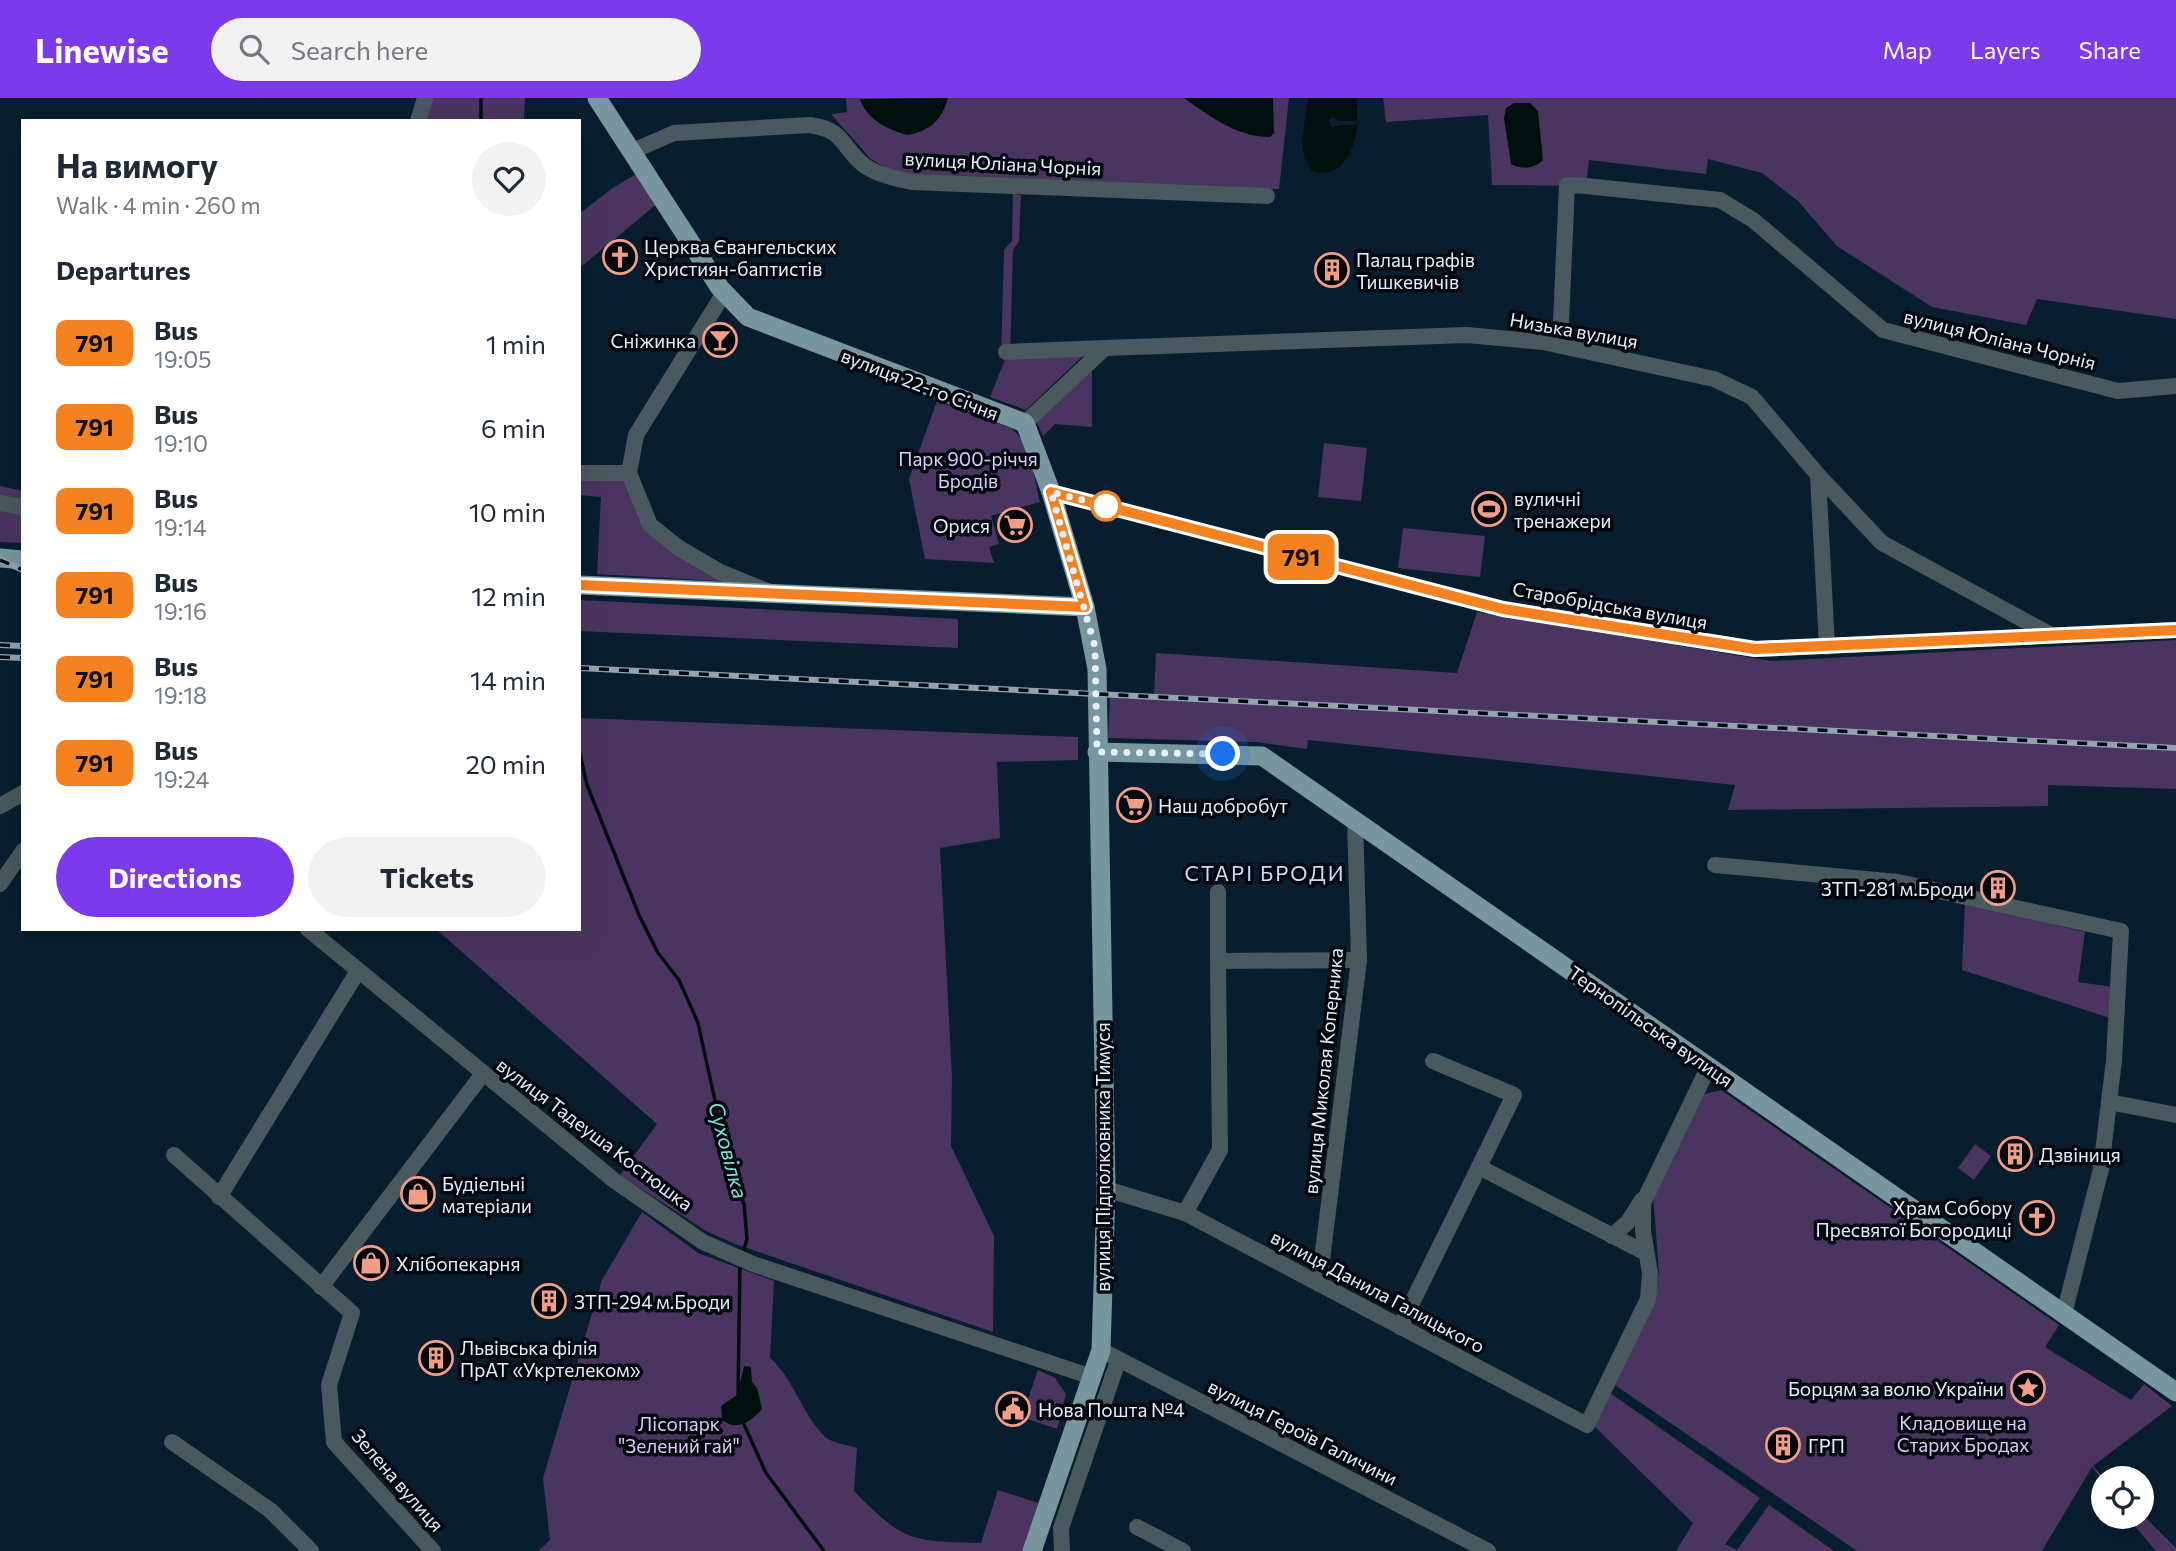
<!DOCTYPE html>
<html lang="en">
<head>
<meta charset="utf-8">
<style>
  body { margin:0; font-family:Commissioner,sans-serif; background:#f2f2f3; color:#1f2937; height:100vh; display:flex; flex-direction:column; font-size:26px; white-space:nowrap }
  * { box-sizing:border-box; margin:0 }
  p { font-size:23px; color:#747a83 }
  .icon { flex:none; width:38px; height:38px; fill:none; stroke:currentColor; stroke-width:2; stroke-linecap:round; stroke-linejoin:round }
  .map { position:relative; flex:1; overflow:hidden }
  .side { position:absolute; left:21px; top:21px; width:560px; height:812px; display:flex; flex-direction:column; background:#fff; border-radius:0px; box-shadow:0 7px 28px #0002 }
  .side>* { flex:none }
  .badge { padding:0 14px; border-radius:10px; font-size:24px; line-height:46px }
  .controls { position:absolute; left:2091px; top:1368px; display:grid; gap:14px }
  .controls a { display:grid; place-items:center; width:63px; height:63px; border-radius:50%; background:#fff; box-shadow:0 7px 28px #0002; font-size:35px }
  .you { position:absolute; width:35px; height:35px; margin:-18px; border:5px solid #fff; border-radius:50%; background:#1a73e8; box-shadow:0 0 0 10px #1a73e833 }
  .map>.badge { position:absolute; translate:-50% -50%; box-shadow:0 0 0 4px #fff }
  h2 { padding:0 35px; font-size:26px; line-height:63px }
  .round { display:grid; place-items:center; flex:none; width:74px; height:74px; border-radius:37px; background:#f2f2f3 }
  .headline { display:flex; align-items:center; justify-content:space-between; height:119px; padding:0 35px }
  h1 { font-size:33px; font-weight:700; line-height:52px }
  .action { display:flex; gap:14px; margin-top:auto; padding:14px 35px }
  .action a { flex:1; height:80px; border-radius:42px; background:#7c3aed; color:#fff; font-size:28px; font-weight:700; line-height:80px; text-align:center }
  .action a+a { background:#f2f2f3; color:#1f2937 }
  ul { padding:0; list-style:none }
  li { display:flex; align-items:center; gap:21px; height:84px; padding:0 35px }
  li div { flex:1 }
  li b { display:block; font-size:26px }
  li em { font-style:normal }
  li .badge { min-width:77px; font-weight:700; text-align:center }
  header { display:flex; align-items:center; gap:42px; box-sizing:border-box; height:98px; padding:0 35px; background:#7c3aed; color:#fff }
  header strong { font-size:33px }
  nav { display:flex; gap:38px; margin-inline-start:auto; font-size:24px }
  .search { width:490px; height:63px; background:#f2f2f3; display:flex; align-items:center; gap:18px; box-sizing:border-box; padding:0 24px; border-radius:38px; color:#747a83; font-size:26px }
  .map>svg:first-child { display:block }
  .green { fill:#4a3560 }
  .water { fill:#00100d }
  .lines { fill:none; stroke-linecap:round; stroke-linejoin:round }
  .stream { stroke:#00100d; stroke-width:3.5 }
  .minor { stroke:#4a595d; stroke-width:16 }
  .major { stroke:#78969e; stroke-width:19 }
  .rail-casing { stroke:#93a3b1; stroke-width:6 }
  .rail { stroke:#02070e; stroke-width:3.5; stroke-dasharray:10; stroke-linecap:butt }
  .line-casing { stroke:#fff; stroke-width:16 }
  .line { stroke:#f58220; stroke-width:10 }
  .walk { stroke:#e3f0fc; stroke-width:7; stroke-dasharray:0 12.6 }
  .stop-dot { fill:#fff; stroke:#f58220; stroke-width:3.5 }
  .labels { text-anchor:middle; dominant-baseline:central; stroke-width:7; stroke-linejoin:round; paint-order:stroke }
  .street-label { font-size:19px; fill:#e3f0fc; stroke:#02070e }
  .poi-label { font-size:19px; fill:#e3f0fc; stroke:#02070e; text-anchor:start }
  .park-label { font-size:19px; fill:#dfcbf7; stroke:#02070e }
  .neighbourhood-label { font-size:21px; letter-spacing:2px; fill:#c4dff6; stroke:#02070e }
  .water-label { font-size:21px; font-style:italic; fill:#77e8d7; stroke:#02070e }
</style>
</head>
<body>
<header>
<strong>Linewise</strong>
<div class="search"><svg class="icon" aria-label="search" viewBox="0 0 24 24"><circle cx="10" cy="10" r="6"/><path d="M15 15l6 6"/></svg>Search here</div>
<nav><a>Map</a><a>Layers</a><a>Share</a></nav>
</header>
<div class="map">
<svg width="2176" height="1453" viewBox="0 0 2176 1453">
  <rect width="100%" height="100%" fill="#081e2e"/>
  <g class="green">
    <path d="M 425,0 L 525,0 L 524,23 L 418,23 Z"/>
    <path d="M 846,0 L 1289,0 L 1279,91 L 913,77 L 891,73 L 871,61 L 831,16 L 847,14 Z"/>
    <path d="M 1383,0 L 2176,0 L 2176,221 L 2037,201 L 2026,227 L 1932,209 L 1837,148 L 1798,103 L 1762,75 L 1708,61 L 1706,76 L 1589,62 L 1586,88 L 1492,87 L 1488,17 L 1386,24 Z"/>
    <path d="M 645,71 L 664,100 L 582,168 L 579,165 L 579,116 L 614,89 Z"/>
    <path d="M 1013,96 L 1021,97 L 1019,143 L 1013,152 L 1010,258 L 1087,254 L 1026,312 L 990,299 L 1006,259 L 1001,259 L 1004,152 L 1012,143 Z"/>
    <path d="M 1092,270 L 1092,329 L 1055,326 L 1043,338 L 1036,323 Z"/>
    <path d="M 937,303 L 1010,330 C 1031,343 1034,381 1040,404 L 991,418 L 999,446 L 989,449 L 994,465 L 925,461 L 909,381 Z"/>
    <path d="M 1324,345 L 1367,350 L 1361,403 L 1318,399 Z"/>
    <path d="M 579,375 L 627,376 L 647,428 L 736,484 L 597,476 L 601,399 L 579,397 Z"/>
    <path d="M 0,388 L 23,393 L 23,445 L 0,444 Z"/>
    <path d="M 1476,400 L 1504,403 L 1502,422 L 1474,419 Z"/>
    <path d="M 1403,430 L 1485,438 L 1480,479 L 1398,470 Z"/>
    <path d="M 579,502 L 958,521 L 958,550 L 579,533 Z"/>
    <path d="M 1477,514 L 1771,563 L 2176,542 L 2176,691 L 2048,687 L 2048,708 L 1728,712 L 1735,687 L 1308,642 L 1307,651 L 1256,644 L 1108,640 L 1110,597 L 1154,598 L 1156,555 L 1457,575 Z"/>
    <path d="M 579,620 L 1078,639 L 1078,662 L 997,664 L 1000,740 L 940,750 L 952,979 L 951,1048 L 994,1138 L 993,1234 L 738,1147 L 706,1133 L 620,1077 L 657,1026 L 436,831 L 579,831 Z"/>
    <path d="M 1965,805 L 2085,834 L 2078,884 L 2113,889 L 2110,920 L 1962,872 Z"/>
    <path d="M 1721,992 L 2059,1227 L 2045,1249 L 2131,1302 L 2144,1286 L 2172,1308 L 2093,1368 L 2105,1381 L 2103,1383 L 2092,1369 L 2042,1453 L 1857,1453 L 1615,1287 L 1650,1211 L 1659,1175 L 1653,1096 L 1697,1007 L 1705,996 Z"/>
    <path d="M 1975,1046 L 1991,1058 L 1974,1082 L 1958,1070 Z"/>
    <path d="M 642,1114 L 698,1155 L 774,1183 L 770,1260 C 794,1281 802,1316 825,1339 C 832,1345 848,1347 857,1350 L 854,1393 C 905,1445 911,1443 981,1445 L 998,1392 L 1038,1405 L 1023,1453 L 538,1453 L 550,1442 L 543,1380 L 602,1182 Z"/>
    <path d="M 1038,1272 L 1055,1280 L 1066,1296 L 1057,1331 L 1022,1319 Z"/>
    <path d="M 1610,1295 L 1760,1400 L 1725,1446 L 1737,1452 L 1769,1407 L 1834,1453 L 1676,1453 L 1693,1425 L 1592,1326 Z"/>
    <path d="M 2142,1416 L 2176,1450 L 2176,1453 L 2156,1453 L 2127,1419 L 2142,1419 Z"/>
  </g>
  <g class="water">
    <path d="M 948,0 C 942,22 930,33 907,37 C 888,32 866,21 860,1 Z"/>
    <path d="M 1184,0 L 1273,0 L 1274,35 L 1270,39 C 1237,39 1211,19 1184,0 Z"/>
    <path d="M 1308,0 L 1357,0 L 1357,23 L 1339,23 L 1333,19 L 1328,22 L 1332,30 L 1339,27 L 1358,27 C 1354,52 1343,82 1312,73 L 1304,59 L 1302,44 Z"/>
    <path d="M 1514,5 L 1530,5 L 1538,13 L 1543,62 C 1534,71 1522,72 1511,66 L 1504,20 L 1506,10 Z"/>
    <path d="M 744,1268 L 751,1269 L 752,1284 L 757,1290 L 762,1311 C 752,1323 737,1334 722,1322 L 721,1308 L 737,1297 Z"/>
  </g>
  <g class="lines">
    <g class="stream">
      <path d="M 481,0 L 481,23"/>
      <path d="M 579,652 L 587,687 L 639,817 L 658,855 L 679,882 L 698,925 L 729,1067 L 744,1106 L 747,1141 L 743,1155"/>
      <path d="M 738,1298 L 740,1166"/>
      <path d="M 742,1322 L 766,1375 L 824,1453"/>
    </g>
    <g class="minor">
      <path d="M 418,23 L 425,0"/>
      <path d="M 633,53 L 674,35 L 810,27 C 846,32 841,50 865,68 C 878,77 896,81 912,84 L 1267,98"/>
      <path d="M 724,195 L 636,337 L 629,375 L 650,427 L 679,450 L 720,474 L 767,493"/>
      <path d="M 1560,248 L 1567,87 L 1586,88 L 1720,102 L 1753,122 L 1883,232 L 2118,293 L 2176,288"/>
      <path d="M 1006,254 L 1105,250"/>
      <path d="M 1025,325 L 1105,250 L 1467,237 L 1543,244 L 1714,281 L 1752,299 L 1818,377 L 1882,445 L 2051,537"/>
      <path d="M 579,375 L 629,375"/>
      <path d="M 1818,377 L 1827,549"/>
      <path d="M 1051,394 L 1503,511 L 1755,551 L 2176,532"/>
      <path d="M 0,405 L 23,409"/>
      <path d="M 0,708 L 23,695"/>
      <path d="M 1715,767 L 1898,784 L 2121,833 L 2114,962 L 2101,1071 L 2064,1216"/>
      <path d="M 0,786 L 23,753"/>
      <path d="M 1218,794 L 1218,863 L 1359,862"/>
      <path d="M 308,831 L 615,1083 L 703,1144 L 753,1166 L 1092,1279"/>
      <path d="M 1433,963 L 1514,997 L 1479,1069 L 1646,1155"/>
      <path d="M 2109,1004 L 2176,1017"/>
      <path d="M 174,1057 L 352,1215 L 329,1287 L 334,1344 L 433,1453"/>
      <path d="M 1106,1091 L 1185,1115 L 1587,1327 L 1648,1201 L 1650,1175 L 1643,1133 L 1643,1105 L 1709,968"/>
      <path d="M 219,1099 L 358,873"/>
      <path d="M 1185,1115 L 1220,1052 L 1218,863"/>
      <path d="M 1612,1138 L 1628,1124 L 1642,1102"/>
      <path d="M 1319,1186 L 1359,862 L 1355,721"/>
      <path d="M 321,1189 L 482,977"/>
      <path d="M 1400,1229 L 1479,1069"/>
      <path d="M 1101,1252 L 1488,1453"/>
      <path d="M 172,1344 L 270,1412 L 311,1453"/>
      <path d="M 1137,1429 L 1183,1453"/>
      <path d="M 1062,1453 L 1061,1430 L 1118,1263"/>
    </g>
    <g class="major">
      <path d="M 597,0 L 720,190 L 748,219 L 1025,325 L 1051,394 L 1085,509 L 1097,571 L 1106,1091 L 1101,1252 L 1032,1453"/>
      <path d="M 0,460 L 23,462"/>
      <path d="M 579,487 L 1085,509"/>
      <path d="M 1097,654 L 1262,658 L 2176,1294"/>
    </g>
    <g class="rail-casing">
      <g id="rail">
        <path d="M 0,462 L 23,472"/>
        <path d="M 0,547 L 23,548"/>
        <path d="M 0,559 L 23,560"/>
        <path d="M 579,570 L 2176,650"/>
      </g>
    </g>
    <use href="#rail" class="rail"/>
  </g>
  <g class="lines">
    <g class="line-casing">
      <path id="line" d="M 579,487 L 1085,509 L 1051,394 L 1503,511 L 1755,551 L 2176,532"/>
    </g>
    <use href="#line" class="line"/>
    <path class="walk" d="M 1106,408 L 1051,394 L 1095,549 L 1097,654 L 1223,656"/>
  </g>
  <defs>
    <g id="church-ring" transform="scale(1.75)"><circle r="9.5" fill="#02070e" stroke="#f39f85" stroke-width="1.5"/><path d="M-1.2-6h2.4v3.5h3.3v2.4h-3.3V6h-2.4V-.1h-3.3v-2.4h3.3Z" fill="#f39f85"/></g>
    <g id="building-ring" transform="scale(1.75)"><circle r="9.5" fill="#02070e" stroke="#f39f85" stroke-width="1.5"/><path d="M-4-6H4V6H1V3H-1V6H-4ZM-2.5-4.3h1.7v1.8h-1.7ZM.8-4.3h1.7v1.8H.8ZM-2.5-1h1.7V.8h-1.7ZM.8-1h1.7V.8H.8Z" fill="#f39f85"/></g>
    <g id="bar-ring" transform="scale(1.75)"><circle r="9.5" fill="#02070e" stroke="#f39f85" stroke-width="1.5"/><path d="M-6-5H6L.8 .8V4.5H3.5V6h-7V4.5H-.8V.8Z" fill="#f39f85"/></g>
    <g id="stadium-ring" transform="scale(1.75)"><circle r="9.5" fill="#02070e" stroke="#f39f85" stroke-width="1.5"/><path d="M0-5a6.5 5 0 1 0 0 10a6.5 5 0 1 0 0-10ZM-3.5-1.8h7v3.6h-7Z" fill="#f39f85"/></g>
    <g id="supermarket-ring" transform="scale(1.75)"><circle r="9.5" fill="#02070e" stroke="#f39f85" stroke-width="1.5"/><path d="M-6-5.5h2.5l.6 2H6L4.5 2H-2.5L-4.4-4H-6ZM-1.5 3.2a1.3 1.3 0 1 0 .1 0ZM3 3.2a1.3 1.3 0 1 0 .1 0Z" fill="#f39f85"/></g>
    <g id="shop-ring" transform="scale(1.75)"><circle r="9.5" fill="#02070e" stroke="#f39f85" stroke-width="1.5"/><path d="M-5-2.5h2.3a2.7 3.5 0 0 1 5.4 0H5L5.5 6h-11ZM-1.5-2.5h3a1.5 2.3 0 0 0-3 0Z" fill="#f39f85"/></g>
    <g id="sight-ring" transform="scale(1.75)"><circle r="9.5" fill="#02070e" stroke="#f39f85" stroke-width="1.5"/><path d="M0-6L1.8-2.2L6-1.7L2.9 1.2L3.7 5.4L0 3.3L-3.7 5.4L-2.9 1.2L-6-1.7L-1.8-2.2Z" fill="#f39f85"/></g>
    <g id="civic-ring" transform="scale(1.75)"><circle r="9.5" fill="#02070e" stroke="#f39f85" stroke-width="1.5"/><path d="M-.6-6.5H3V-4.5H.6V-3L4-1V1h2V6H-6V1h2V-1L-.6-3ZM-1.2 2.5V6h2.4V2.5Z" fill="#f39f85"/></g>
  </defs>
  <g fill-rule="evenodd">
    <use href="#church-ring" x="620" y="159"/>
    <use href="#building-ring" x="1332" y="172"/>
    <use href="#bar-ring" x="720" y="242"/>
    <use href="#stadium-ring" x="1489" y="411"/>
    <use href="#supermarket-ring" x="1015" y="427"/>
    <use href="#supermarket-ring" x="1134" y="707"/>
    <use href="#building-ring" x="1998" y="790"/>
    <use href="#building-ring" x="2015" y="1056"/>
    <use href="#shop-ring" x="418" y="1096"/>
    <use href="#church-ring" x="2037" y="1120"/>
    <use href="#shop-ring" x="371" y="1165"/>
    <use href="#building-ring" x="549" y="1203"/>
    <use href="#building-ring" x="436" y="1260"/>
    <use href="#sight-ring" x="2028" y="1290"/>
    <use href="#civic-ring" x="1013" y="1311"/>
    <use href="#building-ring" x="1783" y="1347"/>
  </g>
  <circle class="stop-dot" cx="1106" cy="408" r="14"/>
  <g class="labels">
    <g class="street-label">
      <text transform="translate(1003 65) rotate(3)">вулиця Юліана Чорнія</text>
      <text transform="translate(1574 232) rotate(10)">Низька вулиця</text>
      <text transform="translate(2000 241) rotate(14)">вулиця Юліана Чорнія</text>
      <text transform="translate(920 286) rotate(21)">вулиця 22-го Січня</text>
      <text transform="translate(1610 507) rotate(10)">Старобрідська вулиця</text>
      <text transform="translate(1651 928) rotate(35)">Тернопільська вулиця</text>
      <text transform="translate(1323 973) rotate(-84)">вулиця Миколая Коперника</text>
      <text transform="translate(595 1036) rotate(37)">вулиця Тадеуша Костюшка</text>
      <text transform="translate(1102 1059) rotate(-90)">вулиця Підполковника Тимуся</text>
      <text transform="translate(1378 1193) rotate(28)">вулиця Данила Галицького</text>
      <text transform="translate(1303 1334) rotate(27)">вулиця Героїв Галичини</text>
      <text transform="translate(398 1382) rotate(49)">Зелена вулиця</text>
    </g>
    <g class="poi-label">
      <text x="644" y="148">Церква Євангельских<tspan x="644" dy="22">Християн-баптистів</tspan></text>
      <text x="1356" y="161">Палац графів<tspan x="1356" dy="22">Тишкевичів</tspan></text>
      <text x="696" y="242" text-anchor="end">Сніжинка</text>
      <text x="1514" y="400">вуличні<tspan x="1514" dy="22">тренажери</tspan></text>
      <text x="990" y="427" text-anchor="end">Орися</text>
      <text x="1158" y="707">Наш добробут</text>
      <text x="1974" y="790" text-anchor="end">ЗТП-281 м.Броди</text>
      <text x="2039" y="1056">Дзвіниця</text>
      <text x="442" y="1085">Будіельні<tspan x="442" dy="22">матеріали</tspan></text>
      <text x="2012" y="1109" text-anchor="end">Храм Собору<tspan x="2012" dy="22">Пресвятої Богородиці</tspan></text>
      <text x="396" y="1165">Хлібопекарня</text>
      <text x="574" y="1203">ЗТП-294 м.Броди</text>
      <text x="460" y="1249">Львівська філія<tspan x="460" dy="22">ПрАТ «Укртелеком»</tspan></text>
      <text x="2004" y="1290" text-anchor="end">Борцям за волю України</text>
      <text x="1038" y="1311">Нова Пошта №4</text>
      <text x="1808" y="1347">ГРП</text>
    </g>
    <g class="park-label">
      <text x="968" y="360">Парк 900-річчя<tspan x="968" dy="22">Бродів</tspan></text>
      <text x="1963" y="1324">Кладовище на<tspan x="1963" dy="22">Старих Бродах</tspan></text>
      <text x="679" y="1325">Лісопарк<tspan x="679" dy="22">"Зелений гай"</tspan></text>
    </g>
    <g class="neighbourhood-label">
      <text x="1265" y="774">СТАРІ БРОДИ</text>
    </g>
    <g class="water-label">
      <text transform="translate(729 1052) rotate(75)">Суховілка</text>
    </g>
  </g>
</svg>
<div class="controls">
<a><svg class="icon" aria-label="locate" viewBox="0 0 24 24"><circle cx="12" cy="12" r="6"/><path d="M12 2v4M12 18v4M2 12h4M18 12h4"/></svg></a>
</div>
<div class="you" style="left:1223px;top:656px"></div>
<b class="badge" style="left:1301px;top:459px;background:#f58220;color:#111">791</b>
<section class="side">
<div class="headline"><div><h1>На вимогу</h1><p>Walk · 4 min · 260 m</p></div><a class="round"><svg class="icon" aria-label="heart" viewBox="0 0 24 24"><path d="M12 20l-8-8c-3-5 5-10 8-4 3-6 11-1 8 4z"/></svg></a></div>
<h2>Departures</h2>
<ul>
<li><span class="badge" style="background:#f58220;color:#111">791</span><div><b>Bus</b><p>19:05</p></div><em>1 min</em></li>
<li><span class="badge" style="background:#f58220;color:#111">791</span><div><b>Bus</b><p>19:10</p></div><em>6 min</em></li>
<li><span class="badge" style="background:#f58220;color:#111">791</span><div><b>Bus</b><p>19:14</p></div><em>10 min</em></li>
<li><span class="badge" style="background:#f58220;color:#111">791</span><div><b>Bus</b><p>19:16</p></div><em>12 min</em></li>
<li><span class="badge" style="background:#f58220;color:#111">791</span><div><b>Bus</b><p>19:18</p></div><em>14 min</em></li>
<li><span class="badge" style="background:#f58220;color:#111">791</span><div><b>Bus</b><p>19:24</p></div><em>20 min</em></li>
</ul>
<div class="action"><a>Directions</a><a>Tickets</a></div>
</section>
</div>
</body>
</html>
